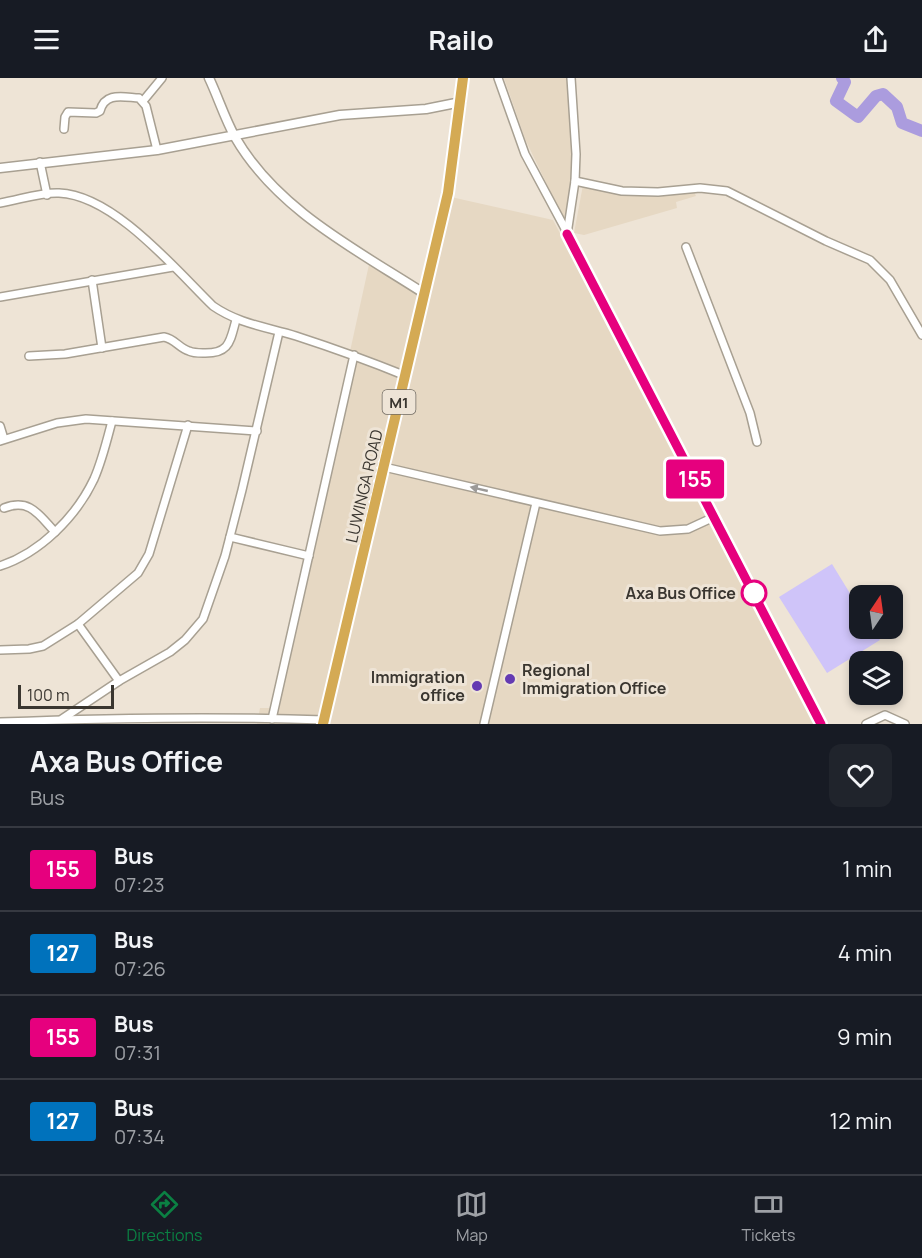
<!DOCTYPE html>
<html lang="en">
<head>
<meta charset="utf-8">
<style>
  body { margin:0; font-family:Manrope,sans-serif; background:#20242c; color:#f1f3f6; height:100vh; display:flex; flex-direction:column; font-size:22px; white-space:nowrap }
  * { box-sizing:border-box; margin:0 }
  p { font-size:20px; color:#9ea1a6 }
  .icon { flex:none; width:33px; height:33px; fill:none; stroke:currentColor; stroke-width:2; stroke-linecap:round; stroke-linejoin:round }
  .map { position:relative; height:646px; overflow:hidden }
  .drawer { display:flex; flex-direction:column; background:#171b24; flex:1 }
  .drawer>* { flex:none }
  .badge { padding:0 12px; border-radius:4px; font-size:21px; line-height:39px }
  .needle { width:39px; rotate:13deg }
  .tools { position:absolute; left:849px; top:507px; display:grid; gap:12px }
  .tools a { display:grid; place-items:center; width:54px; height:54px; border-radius:12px; background:#171b24; box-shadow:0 3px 9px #0003; font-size:30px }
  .scale { position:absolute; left:18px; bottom:15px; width:96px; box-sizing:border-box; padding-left:6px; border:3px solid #3a3630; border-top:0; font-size:16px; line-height:21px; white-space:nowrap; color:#3a3630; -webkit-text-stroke:4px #eee4d6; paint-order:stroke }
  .map>.badge { position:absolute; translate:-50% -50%; box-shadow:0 0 0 3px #fff }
  .round { display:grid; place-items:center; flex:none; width:63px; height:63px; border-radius:12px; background:#20242c }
  .overview { display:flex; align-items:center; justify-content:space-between; height:102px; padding:0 30px }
  h1 { font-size:28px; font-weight:700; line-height:45px }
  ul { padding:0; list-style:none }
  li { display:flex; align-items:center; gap:18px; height:84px; padding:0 30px; border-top:2px solid #363941 }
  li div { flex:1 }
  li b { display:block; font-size:22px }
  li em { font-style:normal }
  li .badge { min-width:66px; font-weight:700; text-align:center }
  header { display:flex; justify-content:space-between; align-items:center; height:78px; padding:0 30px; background:#171b24; font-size:27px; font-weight:700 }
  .tabs { display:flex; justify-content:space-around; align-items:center; height:84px; border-top:2px solid #363941; background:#171b24; font-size:16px; color:#9ea1a6 }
  .tabs a { display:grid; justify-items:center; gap:3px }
  .tabs .selected { color:#0b8043 }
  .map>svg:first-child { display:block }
  .built { fill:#e6d8c3 }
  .green { fill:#cfc4f9 }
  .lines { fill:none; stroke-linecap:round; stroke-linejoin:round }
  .river { stroke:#ab9cde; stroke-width:12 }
  .minor-casing { stroke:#a8a092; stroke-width:10 }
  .tertiary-casing { stroke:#a8a092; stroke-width:11 }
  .trunk-casing { stroke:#fff; stroke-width:14 }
  .minor { stroke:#fff; stroke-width:7 }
  .tertiary { stroke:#fff; stroke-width:8 }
  .trunk { stroke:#d4aa54; stroke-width:10 }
  .oneway { fill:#9c9a98 }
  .line-casing { stroke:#fff; stroke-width:14 }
  .line { stroke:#e6007e; stroke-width:9 }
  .stop-dot { fill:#fff; stroke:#e6007e; stroke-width:3 }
  .poi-dot { fill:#643ab2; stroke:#eee4d6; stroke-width:2 }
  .labels { text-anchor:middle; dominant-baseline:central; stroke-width:6; stroke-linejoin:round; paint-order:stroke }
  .shield { fill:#eee4d6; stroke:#706a62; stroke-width:1.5 }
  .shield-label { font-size:15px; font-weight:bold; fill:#3a3630 }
  .street-label { font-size:16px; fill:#3a3630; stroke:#eee4d6 }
  .stop-label { font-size:16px; font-weight:bold; fill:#3a3630; stroke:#eee4d6; text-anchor:end }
  .poi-label { font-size:16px; font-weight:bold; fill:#3a3630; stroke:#eee4d6; text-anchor:start }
</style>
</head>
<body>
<header><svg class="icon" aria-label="menu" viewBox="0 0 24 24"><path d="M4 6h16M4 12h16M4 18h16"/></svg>Railo<svg class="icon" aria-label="share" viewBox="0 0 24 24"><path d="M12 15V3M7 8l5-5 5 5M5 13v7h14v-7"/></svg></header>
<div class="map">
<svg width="922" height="646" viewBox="0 0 922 646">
  <rect width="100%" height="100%" fill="#eee4d6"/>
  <g class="built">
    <path d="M 504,0 L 568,0 L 573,93 L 565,144 L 525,61 Z"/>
    <path d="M 583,107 L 610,114 L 644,117 L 692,110 L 696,118 L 676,124 L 677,130 L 584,157 L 574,155 Z"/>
    <path d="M 451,119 L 553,142 L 818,646 L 257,646 L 260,630 L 272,630 L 370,182 L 429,216 Z"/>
  </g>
  <path class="green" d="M 832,486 L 859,530 L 860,550 L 872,551 L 880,562 L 827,595 L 779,519 Z"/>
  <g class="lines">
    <path class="river" d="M 842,0 L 845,4 L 836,23 L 858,39 L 876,18 L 883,16 L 897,29 L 902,45 L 922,53"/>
    <g class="minor-casing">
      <g id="minor">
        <path d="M 498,0 L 525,76 L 599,214 L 821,646"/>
        <path d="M 143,23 L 162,0"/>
        <path d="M 64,51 L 65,39 L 68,34 L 96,35 L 100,33 C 105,14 122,19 139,20 L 146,28 L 157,72"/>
        <path d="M 40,84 L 47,117"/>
        <path d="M 575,103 L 622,113 L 658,114 L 700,110 L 727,113 L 826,163 L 870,182 L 890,202 L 922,257"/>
        <path d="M 0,125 C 19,122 40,114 59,115 C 114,117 176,192 213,228 C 239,246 267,249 296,258 C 333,270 369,283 406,298"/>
        <path d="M 567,156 L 575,103 L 576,76 L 571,0"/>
        <path d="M 686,169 L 750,335 L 757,364"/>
        <path d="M 92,202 L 102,270"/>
        <path d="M 0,219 L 173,189"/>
        <path d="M 29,278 L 65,276 L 164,259 C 175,261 179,270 189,273 C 193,275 199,275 203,275 C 230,276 230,263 236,242"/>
        <path d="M 0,348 L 4,361"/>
        <path d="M 0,363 L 57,345 L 86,341 L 257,353"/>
        <path d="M 384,389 L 660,453 L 688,451 L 714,439"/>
        <path d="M 4,430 C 30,420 39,437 55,454"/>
        <path d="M 230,459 L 309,478"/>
        <path d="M 0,488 C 40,475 76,439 94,401 C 102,383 107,362 112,343"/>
        <path d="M 78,546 L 119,603"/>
        <path d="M 0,572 L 29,571 L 43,568 L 78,546 L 138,495 L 149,476 L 188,347"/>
        <path d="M 62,641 L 119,603 L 170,574 L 185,562 L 203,541 L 225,478 L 242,412 L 279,254"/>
        <path d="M 272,641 L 354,277"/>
        <path d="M 0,644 C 107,640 216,638 324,642"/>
        <path d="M 484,646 L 536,425"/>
        <path d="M 866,646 L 885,637 L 905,646"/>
      </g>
    </g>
    <g class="tertiary-casing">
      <g id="tertiary">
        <path d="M 209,0 C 218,19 225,41 235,59 C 277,132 357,172 425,216"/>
        <path d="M 0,90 L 157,72 L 340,37 L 426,31 L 461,24"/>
      </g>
    </g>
    <g class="trunk-casing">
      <path id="trunk" d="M 323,646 L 448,115 L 463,0"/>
    </g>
    <use href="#minor" class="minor"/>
    <use href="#tertiary" class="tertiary"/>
    <use href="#trunk" class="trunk"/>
  </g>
  <defs><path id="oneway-solid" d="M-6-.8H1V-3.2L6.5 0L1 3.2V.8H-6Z" transform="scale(1.5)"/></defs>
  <use class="oneway" href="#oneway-solid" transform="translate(479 411) rotate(-167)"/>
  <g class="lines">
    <g class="line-casing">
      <path id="line" d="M 567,156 L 821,646"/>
    </g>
    <use href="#line" class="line"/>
  </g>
  <circle class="stop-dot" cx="754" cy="515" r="12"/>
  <g class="poi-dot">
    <circle cx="510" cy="601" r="6"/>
    <circle cx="477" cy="608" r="6"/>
  </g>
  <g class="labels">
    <rect class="shield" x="382.5" y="312" width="33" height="24" rx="4.5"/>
    <g class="shield-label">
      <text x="399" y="324">M1</text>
    </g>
    <g class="street-label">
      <text transform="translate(364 408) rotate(-77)">LUWINGA ROAD</text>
    </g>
    <g class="stop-label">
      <text x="736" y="515">Axa Bus Office</text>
    </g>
    <g class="poi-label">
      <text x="522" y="592">Regional<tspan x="522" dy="18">Immigration Office</tspan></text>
      <text x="465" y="599" text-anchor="end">Immigration<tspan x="465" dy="18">office</tspan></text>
    </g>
  </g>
</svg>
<div class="tools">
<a><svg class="needle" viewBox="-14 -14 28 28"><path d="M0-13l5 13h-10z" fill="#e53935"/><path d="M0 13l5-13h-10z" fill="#9ea1a6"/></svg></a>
<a><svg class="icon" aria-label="layers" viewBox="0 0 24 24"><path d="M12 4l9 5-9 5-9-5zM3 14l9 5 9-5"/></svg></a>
</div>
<div class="scale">100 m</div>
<b class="badge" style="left:695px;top:401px;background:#e6007e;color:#fff">155</b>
</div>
<section class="drawer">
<div class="overview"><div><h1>Axa Bus Office</h1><p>Bus</p></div><a class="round"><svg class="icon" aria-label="heart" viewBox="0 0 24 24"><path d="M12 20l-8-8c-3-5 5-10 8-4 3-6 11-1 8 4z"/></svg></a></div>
<ul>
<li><span class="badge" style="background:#e6007e;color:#fff">155</span><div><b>Bus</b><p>07:23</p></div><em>1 min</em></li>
<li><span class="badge" style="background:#0072bc;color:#fff">127</span><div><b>Bus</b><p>07:26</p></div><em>4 min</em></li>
<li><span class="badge" style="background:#e6007e;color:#fff">155</span><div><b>Bus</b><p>07:31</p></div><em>9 min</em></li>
<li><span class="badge" style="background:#0072bc;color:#fff">127</span><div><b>Bus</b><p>07:34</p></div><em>12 min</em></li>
</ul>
</section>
<nav class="tabs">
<a class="selected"><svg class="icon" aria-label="directions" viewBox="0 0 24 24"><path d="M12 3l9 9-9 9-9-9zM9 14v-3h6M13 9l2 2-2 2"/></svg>Directions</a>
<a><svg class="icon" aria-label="map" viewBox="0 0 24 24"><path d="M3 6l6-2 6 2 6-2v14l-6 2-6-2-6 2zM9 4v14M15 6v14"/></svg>Map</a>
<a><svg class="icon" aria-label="tickets" viewBox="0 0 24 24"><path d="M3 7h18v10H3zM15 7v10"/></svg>Tickets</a>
</nav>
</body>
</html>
